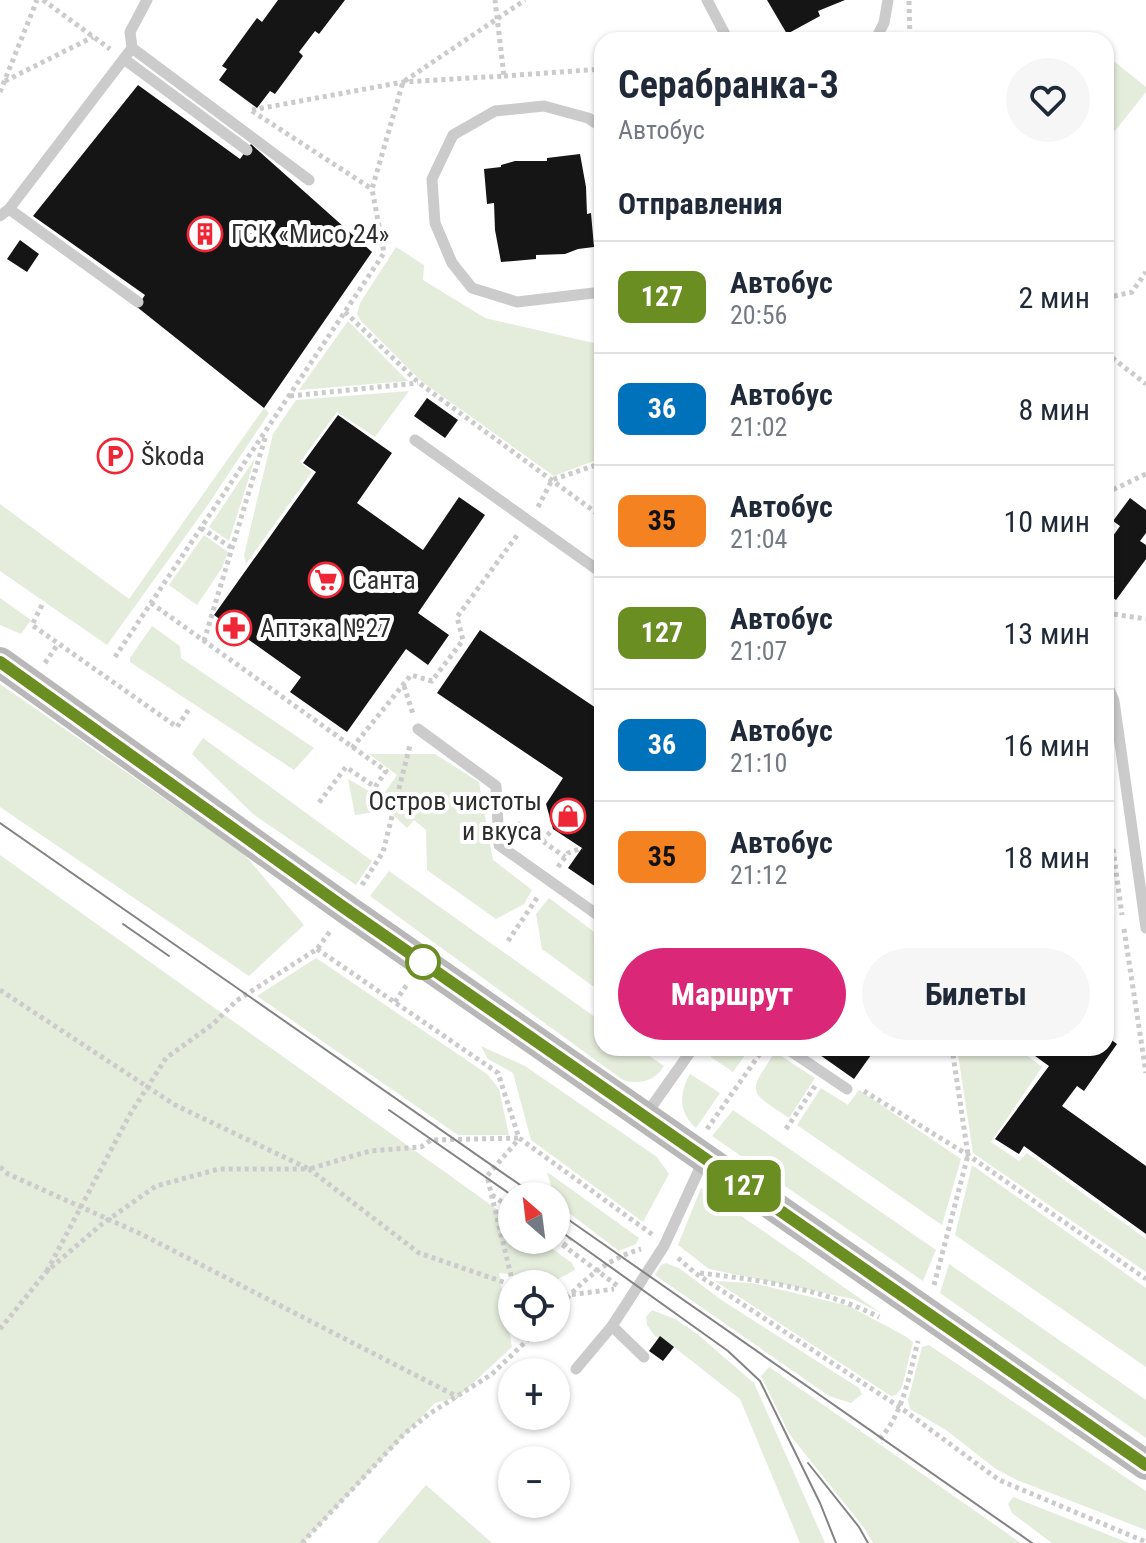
<!DOCTYPE html>
<html lang="ru">
<head>
<meta charset="utf-8">
<style>
  body { margin:0; font-family:"Roboto Condensed",sans-serif; background:#f6f6f7; color:#1f2937; height:100vh; display:flex; flex-direction:column; font-size:30px; white-space:nowrap }
  * { box-sizing:border-box; margin:0 }
  p { font-size:26px; color:#747a83 }
  .icon { flex:none; width:44px; height:44px; fill:none; stroke:currentColor; stroke-width:2; stroke-linecap:round; stroke-linejoin:round }
  .map { position:relative; flex:1; overflow:hidden }
  .sheet { position:absolute; left:594px; top:32px; width:520px; height:1024px; display:flex; flex-direction:column; background:#fff; border-radius:24px; box-shadow:0 2px 6px #0004 }
  .sheet>* { flex:none }
  .badge { padding:0 16px; border-radius:12px; font-size:28px; line-height:52px }
  .needle { width:52px; rotate:332deg }
  .buttons { position:absolute; left:498px; top:1182px; display:grid; gap:16px }
  .buttons a { display:grid; place-items:center; width:72px; height:72px; border-radius:50%; background:#fff; box-shadow:0 2px 6px #0004; font-size:40px }
  .map>.badge { position:absolute; translate:-50% -50%; box-shadow:0 0 0 4px #fff }
  h2 { padding:0 24px; font-size:30px; line-height:72px }
  .round { display:grid; place-items:center; flex:none; width:84px; height:84px; border-radius:42px; background:#f6f6f7 }
  .summary { display:flex; align-items:center; justify-content:space-between; height:136px; padding:0 24px }
  h1 { font-size:38px; font-weight:700; line-height:60px }
  .primary-button { display:flex; gap:16px; margin-top:auto; padding:16px 24px }
  .primary-button a { flex:1; height:92px; border-radius:48px; background:#db2777; color:#fff; font-size:32px; font-weight:700; line-height:92px; text-align:center }
  .primary-button a+a { background:#f6f6f7; color:#1f2937 }
  ul { padding:0; list-style:none }
  li { display:flex; align-items:center; gap:24px; height:112px; padding:0 24px; border-top:2px solid #e0e1e3 }
  li div { flex:1 }
  li b { display:block; font-size:30px }
  li em { font-style:normal }
  li .badge { min-width:88px; font-weight:700; text-align:center }
  .map>svg:first-child { display:block }
  .green { fill:#e4ecdb }
  .building { fill:#151515 }
  .lines { fill:none; stroke-linecap:round; stroke-linejoin:round }
  .path { stroke:#cbcbcb; stroke-width:5; stroke-dasharray:4 4; stroke-linecap:butt }
  .service { stroke:#cbcbcb; stroke-width:11 }
  .secondary { stroke:#b8b8b8; stroke-width:30 }
  .tram { stroke:#838383; stroke-width:2 }
  .line-casing { stroke:#fff; stroke-width:18 }
  .line { stroke:#6b8e23; stroke-width:12 }
  .stop-dot { fill:#fff; stroke:#6b8e23; stroke-width:4 }
  .labels { text-anchor:middle; dominant-baseline:central; stroke-width:8; stroke-linejoin:round; paint-order:stroke }
  .poi-label { font-size:26px; fill:#2e2e2e; stroke:#fff; text-anchor:start }
</style>
</head>
<body>
<div class="map">
<svg width="1146" height="1543" viewBox="0 0 1146 1543">
  <rect width="100%" height="100%" fill="#fff"/>
  <g class="green">
    <path d="M 1106,55 L 1146,87 L 1146,92 L 1106,142 Z"/>
    <path d="M 396,247 L 424,265 L 423,280 L 485,318 L 602,345 L 602,458 L 554,476 L 421,381 L 361,321 L 357,314 L 360,303 Z"/>
    <path d="M 348,321 L 408,381 L 299,390 Z"/>
    <path d="M 409,391 L 375,437 L 337,412 L 300,462 L 312,472 L 246,564 L 244,555 L 273,434 L 296,400 Z"/>
    <path d="M 264,408 L 269,413 L 205,509 L 107,645 L 0,571 L 0,504 L 129,599 Z"/>
    <path d="M 255,458 L 229,541 L 209,527 Z"/>
    <path d="M 204,535 L 228,552 L 222,568 L 197,605 L 169,585 Z"/>
    <path d="M 0,598 L 31,620 L 21,634 L 0,625 Z"/>
    <path d="M 152,626 L 180,646 L 181,658 L 314,748 L 294,770 L 130,662 L 130,658 Z"/>
    <path d="M 0,684 L 244,854 L 304,925 L 249,976 L 0,807 Z"/>
    <path d="M 203,738 L 372,861 L 356,885 L 253,814 L 192,754 Z"/>
    <path d="M 369,754 L 435,754 L 479,782 L 493,860 L 532,890 L 524,904 L 496,919 L 427,870 L 426,830 L 414,820 L 407,828 L 388,810 L 355,815 L 348,779 L 381,798 L 397,775 Z"/>
    <path d="M 0,855 L 512,1220 L 512,1240 L 540,1240 L 572,1263 L 575,1270 L 558,1279 L 499,1273 L 512,1347 L 458,1397 L 435,1403 L 303,1543 L 0,1543 Z"/>
    <path d="M 389,871 L 602,1022 L 602,1048 L 638,1048 L 664,1066 C 655,1081 639,1085 623,1080 L 370,896 Z"/>
    <path d="M 549,898 L 602,938 L 601,992 L 542,949 L 536,914 Z"/>
    <path d="M 316,958 L 487,1074 L 499,1089 L 509,1135 L 458,1135 L 257,996 Z"/>
    <path d="M 481,1046 L 525,1066 L 657,1157 L 669,1174 L 643,1222 L 531,1140 L 513,1073 L 488,1059 Z"/>
    <path d="M 712,1048 L 750,1048 L 733,1072 L 711,1057 Z"/>
    <path d="M 957,1048 L 1017,1048 L 1042,1067 L 991,1142 L 1019,1161 L 1027,1153 L 1146,1239 L 1146,1272 L 973,1153 Z"/>
    <path d="M 775,1052 L 815,1078 L 789,1118 C 747,1090 748,1094 775,1052 Z"/>
    <path d="M 690,1074 L 720,1093 L 696,1128 C 678,1112 679,1093 690,1074 Z"/>
    <path d="M 821,1088 L 848,1105 L 859,1090 L 961,1159 L 942,1225 L 797,1125 Z"/>
    <path d="M 733,1110 L 936,1250 L 923,1281 L 712,1136 Z"/>
    <path d="M 972,1165 L 1146,1288 L 1146,1367 L 955,1235 Z"/>
    <path d="M 547,1172 L 639,1238 L 636,1244 L 619,1251 L 556,1203 L 556,1196 L 554,1196 Z"/>
    <path d="M 701,1188 L 881,1313 L 853,1299 L 709,1269 L 678,1245 Z"/>
    <path d="M 666,1263 L 679,1268 L 720,1299 L 859,1388 L 862,1394 L 851,1403 L 829,1396 L 655,1275 L 661,1265 Z"/>
    <path d="M 949,1264 L 1146,1400 L 1146,1438 L 940,1293 Z"/>
    <path d="M 715,1281 L 752,1283 L 849,1306 L 905,1336 L 913,1342 L 902,1387 L 896,1395 L 891,1396 Z"/>
    <path d="M 652,1310 L 675,1319 L 696,1333 L 754,1383 L 825,1543 L 800,1543 L 740,1399 L 674,1347 L 655,1336 L 647,1325 L 646,1317 Z"/>
    <path d="M 929,1345 L 1146,1491 L 1146,1530 L 1017,1480 L 996,1469 L 946,1430 L 910,1409 L 908,1400 L 922,1347 Z"/>
    <path d="M 769,1367 L 1021,1543 L 873,1543 L 864,1528 L 790,1435 L 761,1376 Z"/>
    <path d="M 426,1485 L 492,1543 L 377,1543 Z"/>
    <path d="M 1013,1497 L 1129,1543 L 1052,1543 L 1012,1513 L 1008,1504 Z"/>
  </g>
  <g class="building">
    <path d="M 278,0 L 345,0 L 319,34 L 315,31 L 299,52 L 303,56 L 275,94 L 270,91 L 257,108 L 219,80 L 227,69 L 222,66 L 257,18 L 262,22 Z"/>
    <path d="M 767,0 L 845,0 L 818,11 L 820,16 L 787,34 Z"/>
    <path d="M 138,85 L 240,159 L 251,144 L 372,252 L 264,408 L 137,307 L 145,295 L 33,216 Z"/>
    <path d="M 580,154 L 586,187 L 587,214 L 591,213 L 594,247 L 578,249 L 565,254 L 536,255 L 536,259 L 501,262 L 495,230 L 494,203 L 487,204 L 484,169 L 501,167 L 501,165 L 515,161 L 547,161 L 547,158 Z"/>
    <path d="M 20,240 L 39,254 L 27,272 L 7,259 Z"/>
    <path d="M 427,398 L 458,420 L 445,438 L 414,416 Z"/>
    <path d="M 338,415 L 392,453 L 357,503 L 423,550 L 459,497 L 485,515 L 418,613 L 449,635 L 428,665 L 406,649 L 347,732 L 290,692 L 301,677 L 214,615 L 316,472 L 303,463 Z"/>
    <path d="M 1130,498 L 1146,510 L 1146,533 L 1140,541 L 1146,545 L 1146,559 L 1116,600 L 1106,593 L 1106,546 L 1120,526 L 1113,521 Z"/>
    <path d="M 480,630 L 602,712 L 602,726 L 595,737 L 602,742 L 602,891 L 568,868 L 582,848 L 553,829 L 546,804 L 563,778 L 437,693 Z"/>
    <path d="M 1106,1036 L 1117,1044 L 1084,1091 L 1077,1086 L 1062,1106 L 1146,1166 L 1146,1234 L 1024,1146 L 1019,1154 L 995,1139 L 1049,1066 L 1024,1048 L 1106,1048 Z"/>
    <path d="M 810,1048 L 876,1048 L 854,1079 Z"/>
    <path d="M 660,1336 L 674,1347 L 663,1361 L 649,1351 Z"/>
  </g>
  <g class="lines">
    <g class="path">
      <path d="M 43,0 L 110,49"/>
      <path d="M 909,1 L 910,40"/>
      <path d="M 504,76 L 602,69"/>
      <path d="M 5,81 L 93,37"/>
      <path d="M 0,92 L 37,0"/>
      <path d="M 252,110 L 403,82 L 504,76 L 495,0"/>
      <path d="M 252,111 L 372,189"/>
      <path d="M 1106,298 L 1132,292 L 1146,272"/>
      <path d="M 345,312 L 419,383 L 602,517"/>
      <path d="M 1106,353 L 1146,384"/>
      <path d="M 290,396 L 418,383"/>
      <path d="M 1106,493 L 1146,474"/>
      <path d="M 538,507 L 552,480 L 602,463"/>
      <path d="M 201,528 L 232,548"/>
      <path d="M 151,603 L 386,771 L 375,787 L 346,767 L 318,804"/>
      <path d="M 42,605 L 32,625 L 177,727 L 189,709"/>
      <path d="M 1106,613 L 1146,619"/>
      <path d="M 204,641 L 266,435"/>
      <path d="M 115,657 L 384,253 L 372,189 L 403,82 L 525,0"/>
      <path d="M 45,663 L 58,644"/>
      <path d="M 404,686 L 413,714"/>
      <path d="M 352,748 L 411,675 L 432,681 L 463,640 L 457,617 L 518,534"/>
      <path d="M 517,823 L 565,857"/>
      <path d="M 542,841 L 553,829"/>
      <path d="M 1113,849 L 1122,915"/>
      <path d="M 558,867 L 568,853 L 582,848"/>
      <path d="M 362,885 L 383,852 L 410,745"/>
      <path d="M 1124,929 L 1146,1073"/>
      <path d="M 508,941 L 539,895"/>
      <path d="M 317,949 L 498,1073 L 519,1138 L 653,1235"/>
      <path d="M 0,990 L 175,1105 L 309,1169 L 370,1151 L 421,1147 L 431,1140 L 519,1138"/>
      <path d="M 395,1002 L 408,983"/>
      <path d="M 864,1091 L 968,1155 L 1146,1279"/>
      <path d="M 707,1129 L 764,1048"/>
      <path d="M 786,1129 L 815,1086"/>
      <path d="M 0,1167 L 8,1174 L 143,1235 L 458,1397"/>
      <path d="M 492,1195 L 512,1209"/>
      <path d="M 556,1240 L 619,1287"/>
      <path d="M 564,1246 L 570,1239"/>
      <path d="M 678,1258 L 695,1273 L 901,1408 L 999,1480 L 1146,1542"/>
      <path d="M 47,1271 L 129,1116 L 166,1058 L 213,1024 L 236,1001 L 317,949 L 331,930"/>
      <path d="M 700,1273 C 761,1280 824,1289 879,1317"/>
      <path d="M 513,1284 L 487,1176 L 518,1140"/>
      <path d="M 934,1285 L 968,1155 L 952,1048"/>
      <path d="M 556,1293 L 569,1295 L 614,1289"/>
      <path d="M 556,1310 C 581,1282 604,1260 641,1249"/>
      <path d="M 522,1328 L 525,1344"/>
      <path d="M 0,1329 L 47,1271 L 102,1224 L 156,1186 L 219,1169 L 309,1169 L 419,1253 L 512,1285"/>
      <path d="M 880,1439 C 904,1411 909,1376 918,1341"/>
      <path d="M 302,1543 L 404,1434 L 429,1414 L 492,1374 L 540,1328"/>
    </g>
    <g class="service">
      <path d="M 707,0 L 728,40"/>
      <path d="M 875,40 L 884,23 L 888,0"/>
      <path d="M 132,48 L 309,180"/>
      <path d="M 124,59 L 247,150"/>
      <path d="M 602,127 L 588,118 L 544,106 L 495,111 L 453,135 L 432,179 L 435,223 L 452,263 L 472,288 L 517,302 L 602,292"/>
      <path d="M 9,209 L 138,302"/>
      <path d="M 0,216 L 9,209 L 132,48 L 130,32 L 147,0"/>
      <path d="M 415,440 L 602,573"/>
      <path d="M 1106,682 L 1114,701 L 1146,928"/>
      <path d="M 418,729 L 496,786 L 499,845 L 602,918"/>
      <path d="M 786,1048 L 847,1089"/>
      <path d="M 645,1116 L 693,1048"/>
      <path d="M 612,1326 L 644,1357"/>
      <path d="M 576,1369 L 612,1326 L 664,1246 L 704,1159"/>
    </g>
    <path class="secondary" d="M 0,662 L 346,909 L 1146,1465"/>
    <g class="tram">
      <path d="M 0,823 L 536,1196"/>
      <path d="M 123,924 L 169,956"/>
      <path d="M 389,1110 L 513,1196"/>
      <path d="M 556,1211 L 1032,1543"/>
      <path d="M 556,1228 L 728,1351 L 760,1381 L 820,1503 L 836,1543"/>
      <path d="M 808,1463 L 859,1527 L 868,1543"/>
    </g>
  </g>
  <g class="lines">
    <g class="line-casing">
      <path id="line" d="M 0,662 L 346,909 L 1146,1465"/>
    </g>
    <use href="#line" class="line"/>
  </g>
  <defs>
    <g id="building-ring" transform="scale(1.8)"><circle r="9.5" fill="#fff" stroke="#ef2636" stroke-width="1.5"/><path d="M-4-6H4V6H1V3H-1V6H-4ZM-2.5-4.3h1.7v1.8h-1.7ZM.8-4.3h1.7v1.8H.8ZM-2.5-1h1.7V.8h-1.7ZM.8-1h1.7V.8H.8Z" fill="#ef2636"/></g>
    <g id="parking-ring" transform="scale(1.8)"><circle r="9.5" fill="#fff" stroke="#ef2636" stroke-width="1.5"/><path d="M-3.5-5.5H1a3.5 3.5 0 0 1 0 7H-1V5.5H-3.5ZM-1-3.4V-.6H.8a1.4 1.4 0 0 0 0-2.8Z" fill="#ef2636"/></g>
    <g id="supermarket-ring" transform="scale(1.8)"><circle r="9.5" fill="#fff" stroke="#ef2636" stroke-width="1.5"/><path d="M-6-5.5h2.5l.6 2H6L4.5 2H-2.5L-4.4-4H-6ZM-1.5 3.2a1.3 1.3 0 1 0 .1 0ZM3 3.2a1.3 1.3 0 1 0 .1 0Z" fill="#ef2636"/></g>
    <g id="pharmacy-ring" transform="scale(1.8)"><circle r="9.5" fill="#fff" stroke="#ef2636" stroke-width="1.5"/><path d="M-2-6h4v4h4v4h-4v4h-4v-4h-4v-4h4Z" fill="#ef2636"/></g>
    <g id="shop-ring" transform="scale(1.8)"><circle r="9.5" fill="#fff" stroke="#ef2636" stroke-width="1.5"/><path d="M-5-2.5h2.3a2.7 3.5 0 0 1 5.4 0H5L5.5 6h-11ZM-1.5-2.5h3a1.5 2.3 0 0 0-3 0Z" fill="#ef2636"/></g>
  </defs>
  <g fill-rule="evenodd">
    <use href="#building-ring" x="205" y="234"/>
    <use href="#parking-ring" x="115" y="456"/>
    <use href="#supermarket-ring" x="326" y="580"/>
    <use href="#pharmacy-ring" x="234" y="628"/>
    <use href="#shop-ring" x="568" y="816"/>
  </g>
  <circle class="stop-dot" cx="423" cy="962" r="16"/>
  <g class="labels">
    <g class="poi-label">
      <text x="231" y="234">ГСК «Мисо 24»</text>
      <text x="141" y="456">Škoda</text>
      <text x="352" y="580">Санта</text>
      <text x="260" y="628">Аптэка №27</text>
      <text x="542" y="801" text-anchor="end">Остров чистоты<tspan x="542" dy="30">и вкуса</tspan></text>
    </g>
  </g>
</svg>
<div class="buttons">
<a><svg class="needle" viewBox="-14 -14 28 28"><path d="M0-13l5 13h-10z" fill="#e53935"/><path d="M0 13l5-13h-10z" fill="#747a83"/></svg></a>
<a><svg class="icon" aria-label="locate" viewBox="0 0 24 24"><circle cx="12" cy="12" r="6"/><path d="M12 2v4M12 18v4M2 12h4M18 12h4"/></svg></a>
<a>+</a>
<a>−</a>
</div>
<b class="badge" style="left:744px;top:1186px;background:#6b8e23;color:#fff">127</b>
<section class="sheet">
<div class="summary"><div><h1>Серабранка-3</h1><p>Автобус</p></div><a class="round"><svg class="icon" aria-label="heart" viewBox="0 0 24 24"><path d="M12 20l-8-8c-3-5 5-10 8-4 3-6 11-1 8 4z"/></svg></a></div>
<h2>Отправления</h2>
<ul>
<li><span class="badge" style="background:#6b8e23;color:#fff">127</span><div><b>Автобус</b><p>20:56</p></div><em>2 мин</em></li>
<li><span class="badge" style="background:#0072bc;color:#fff">36</span><div><b>Автобус</b><p>21:02</p></div><em>8 мин</em></li>
<li><span class="badge" style="background:#f58220;color:#111">35</span><div><b>Автобус</b><p>21:04</p></div><em>10 мин</em></li>
<li><span class="badge" style="background:#6b8e23;color:#fff">127</span><div><b>Автобус</b><p>21:07</p></div><em>13 мин</em></li>
<li><span class="badge" style="background:#0072bc;color:#fff">36</span><div><b>Автобус</b><p>21:10</p></div><em>16 мин</em></li>
<li><span class="badge" style="background:#f58220;color:#111">35</span><div><b>Автобус</b><p>21:12</p></div><em>18 мин</em></li>
</ul>
<div class="primary-button"><a>Маршрут</a><a>Билеты</a></div>
</section>
</div>
</body>
</html>
